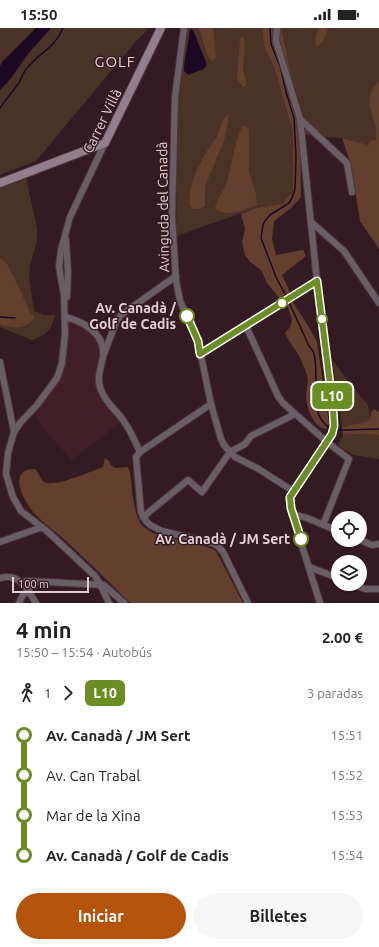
<!DOCTYPE html>
<html lang="es">
<head>
<meta charset="utf-8">
<style>
  body { margin:0; font-family:Ubuntu,sans-serif; background:#f6f6f6; color:#222; height:100vh; display:flex; flex-direction:column; font-size:15px; white-space:nowrap }
  * { box-sizing:border-box; margin:0 }
  p { font-size:13px; color:#767676 }
  .icon { flex:none; width:22px; height:22px; fill:none; stroke:currentColor; stroke-width:2; stroke-linecap:round; stroke-linejoin:round }
  .map { position:relative; height:575px; overflow:hidden }
  .drawer { display:flex; flex-direction:column; background:#fff; flex:1 }
  .drawer>* { flex:none }
  .badge { padding:0 8px; border-radius:6px; font-size:14px; line-height:26px }
  .fabs { position:absolute; left:331px; top:483px; display:grid; gap:8px }
  .fabs a { display:grid; place-items:center; width:36px; height:36px; border-radius:50%; background:#fff; box-shadow:0 1px 3px #0004; font-size:20px }
  .scale { position:absolute; left:12px; bottom:10px; width:77px; box-sizing:border-box; padding-left:4px; border:2px solid #e2cfd4; border-top:0; font-size:11px; line-height:14px; white-space:nowrap; color:#e2cfd4; -webkit-text-stroke:3px #341a22; paint-order:stroke }
  .map>.badge { position:absolute; translate:-50% -50%; box-shadow:0 0 0 2px #fff }
  .legs { display:flex; align-items:center; gap:6px; height:44px; padding:0 16px; font-size:13px }
  .legs p { margin-inline-start:auto }
  .summary { display:flex; align-items:center; justify-content:space-between; height:68px; padding:0 16px }
  h1 { font-size:22px; font-weight:700; line-height:30px }
  .primary-button { display:flex; gap:8px; margin-top:auto; padding:8px 16px }
  .primary-button a { flex:1; height:46px; border-radius:24px; background:#b45309; color:#fff; font-size:16px; font-weight:700; line-height:46px; text-align:center }
  .primary-button a+a { background:#f6f6f6; color:#222 }
  ul { padding:0 16px; list-style:none }
  li { display:flex; align-items:center; gap:14px; height:40px; font-size:15px }
  li i { display:grid; place-items:center; width:6px; height:100%; margin:0 5px; background:currentColor }
  li i::after { content:''; width:10px; height:10px; margin:-5px; border:3px solid; border-radius:50%; background:#fff }
  li p { margin-inline-start:auto }
  li:first-child i { background:linear-gradient(#0000 50%,currentColor 0) }
  li:last-child i { background:linear-gradient(currentColor 50%,#0000 0) }
  .status { display:flex; justify-content:space-between; align-items:center; height:28px; padding:0 20px; background:#fff; direction:ltr }
  .status svg { height:11px; fill:currentColor }
  .map>svg:first-child { display:block }
  .built { fill:#411f29 }
  .green { fill:#4a3227 }
  .forest { fill:#633f2e }
  .water { fill:#1d0823 }
  .lines { fill:none; stroke-linecap:round; stroke-linejoin:round }
  .stream { stroke:#1d0823; stroke-width:1.5 }
  .street-casing { stroke:#50373e; stroke-width:8 }
  .secondary-casing { stroke:#50373e; stroke-width:10 }
  .street { stroke:#6a5e66; stroke-width:6 }
  .secondary { stroke:#937f8c; stroke-width:8 }
  .line-1-casing { stroke:#fff; stroke-width:9 }
  .line-1 { stroke:#6b8e23; stroke-width:6 }
  .stop-1-dot { fill:#fff; stroke:#6b8e23; stroke-width:2 }
  .labels { text-anchor:middle; dominant-baseline:central; stroke-width:3; stroke-linejoin:round; paint-order:stroke }
  .street-label { font-size:14px; fill:#e2cfd4; stroke:#341a22 }
  .stop-label { font-size:14px; font-weight:bold; fill:#e2cfd4; stroke:#341a22; text-anchor:end }
  .neighbourhood-label { font-size:15px; letter-spacing:1px; fill:#f1ccd5; stroke:#341a22 }
</style>
</head>
<body>
<div class="status"><b>15:50</b><svg viewBox="0 0 49 12"><path d="M0 12V9h3v3zM5 12V6h3v6zM10 12V3h3v9zM15 12V0h3v12zM26 1h20v11H26zM47 4h2v5h-2z"/></svg></div>
<div class="map">
<svg width="379" height="575" viewBox="0 0 379 575">
  <rect width="100%" height="100%" fill="#341a22"/>
  <path class="built" d="M 67,291 L 87,297 L 102,318 L 100,362 L 123,392 L 72,432 L 52,410 L 33,385 L 57,350 Z"/>
  <g class="green">
    <path d="M 0,0 L 149,0 L 137,12 L 36,133 L 0,147 Z"/>
    <path d="M 188,0 L 262,0 L 264,18 L 275,42 L 293,105 L 293,163 L 282,176 L 256,180 L 176,208 L 178,71 Z"/>
    <path d="M 281,0 L 379,0 L 379,121 L 342,110 L 305,107 Z"/>
    <path d="M 25,145 L 37,200 L 37,213 L 30,237 L 29,248 L 34,283 L 44,287 L 55,287 C 51,302 47,307 32,312 L 0,299 L 0,155 Z"/>
    <path d="M 332,332 L 348,353 L 368,377 L 371,389 L 368,393 L 342,399 Z"/>
    <path d="M 357,406 L 379,407 L 379,431 L 353,427 L 338,417 L 343,407 Z"/>
  </g>
  <g class="forest">
    <path d="M 199,0 L 213,0 L 216,29 L 213,34 L 208,29 Z"/>
    <path d="M 262,0 L 281,0 L 305,107 L 300,107 L 301,169 L 291,180 L 274,193 L 272,211 L 276,227 L 303,222 L 306,228 L 282,247 L 290,264 L 280,271 L 267,255 L 261,242 L 250,234 L 245,227 L 242,214 L 245,201 L 241,186 L 256,180 L 282,176 L 293,163 L 293,105 L 275,42 L 264,18 Z"/>
    <path d="M 319,0 L 328,0 L 323,13 L 317,19 L 315,11 Z"/>
    <path d="M 243,9 L 245,16 L 243,40 L 247,57 L 243,59 L 237,51 L 240,11 Z"/>
    <path d="M 379,53 L 379,221 L 360,193 L 351,137 L 342,110 L 368,117 L 370,113 L 376,112 C 379,90 358,73 379,53 Z"/>
    <path d="M 229,87 L 224,113 L 205,158 L 205,178 L 200,181 L 193,181 L 190,178 L 190,162 L 196,144 L 205,126 L 216,110 L 224,90 Z"/>
    <path d="M 243,97 L 249,101 L 249,144 L 256,166 L 257,177 C 241,182 232,190 215,181 C 216,171 224,163 227,153 C 233,134 234,115 243,97 Z"/>
    <path d="M 0,230 L 7,236 L 17,255 L 30,284 L 35,289 C 26,302 13,301 0,296 Z"/>
    <path d="M 292,273 L 310,301 L 317,314 L 329,395 L 326,401 C 313,399 306,379 306,367 C 306,362 308,356 308,351 C 307,346 304,339 302,334 C 298,323 289,315 285,305 L 290,299 L 292,292 L 287,277 Z"/>
    <path d="M 374,381 L 379,384 L 379,407 L 357,406 L 343,407 L 342,399 L 368,393 L 371,389 L 371,384 Z"/>
    <path d="M 105,430 L 109,433 L 111,437 L 115,440 L 128,439 L 130,444 C 132,458 133,492 145,500 C 156,509 173,510 186,514 C 196,516 207,518 216,523 L 243,575 L 130,575 C 109,554 88,533 66,513 C 56,504 43,495 34,485 C 24,474 6,441 35,441 C 39,445 40,451 44,454 C 55,460 91,443 103,439 Z"/>
  </g>
  <g class="water">
    <path d="M 36,0 L 51,0 L 28,26 L 8,54 L 0,62 L 0,38 L 2,34 Z"/>
    <path d="M 190,1 L 193,2 L 206,34 L 206,38 L 204,41 L 188,47 L 184,43 L 184,38 Z"/>
  </g>
  <g class="lines">
    <g class="stream">
      <path d="M 270,0 L 271,16 L 281,41 L 286,64 L 294,90 L 296,128 L 295,161 L 292,170 L 289,175 L 270,187 L 265,193 L 263,197 L 261,210 L 276,249 L 287,270"/>
      <path d="M 0,80 C 6,71 13,63 19,55 C 22,49 23,44 28,39 C 40,24 55,20 63,0"/>
      <path d="M 289,274 C 295,288 302,302 308,316 C 309,319 312,321 313,323 C 322,345 305,388 331,400"/>
      <path d="M 0,289 L 15,290"/>
      <path d="M 335,402 L 345,402 L 379,401"/>
    </g>
    <g class="street-casing">
      <g id="street">
        <path d="M 184,0 L 175,69 L 172,188 L 176,252 L 180,273 L 198,313 L 211,376 L 221,411 L 224,417 L 230,424 L 235,429 L 257,440 L 293,463"/>
        <path d="M 277,0 L 276,13 L 300,91 L 317,253 L 334,388 L 333,403 L 329,412 L 293,463 L 289,472 L 292,486 L 320,575"/>
        <path d="M 300,91 L 347,135 L 352,164"/>
        <path d="M 105,115 L 70,189 L 61,222 L 59,239 L 64,267 L 65,306 L 62,335 L 57,350 L 37,377 L 20,395 L 14,404 L 8,425 L 6,446 L 13,469 L 21,483 L 48,504 L 95,548 L 100,556 L 109,575"/>
        <path d="M 311,194 L 344,223 L 379,275"/>
        <path d="M 66,212 L 68,245 L 67,269"/>
        <path d="M 65,289 C 83,293 106,306 103,329 C 101,340 96,351 101,362 C 105,374 116,382 123,392 C 130,401 135,414 140,424"/>
        <path d="M 246,298 L 278,368 L 283,375 L 327,414 L 349,431 L 323,497"/>
        <path d="M 104,326 L 116,294 L 121,287 L 176,248"/>
        <path d="M 200,326 L 317,253"/>
        <path d="M 0,334 L 14,404"/>
        <path d="M 211,376 L 140,424 L 136,429 L 141,484 L 146,493 L 150,497 L 162,503 L 212,515 L 218,518 L 223,524 L 248,575"/>
        <path d="M 292,486 L 307,490 L 338,503"/>
        <path d="M 143,489 L 188,452 L 202,464 L 230,424 L 245,416 L 251,408 L 295,386"/>
        <path d="M 360,512 L 372,517 L 379,516"/>
        <path d="M 0,514 L 42,499"/>
        <path d="M 309,539 L 338,550"/>
        <path d="M 0,550 C 20,545 27,561 36,575"/>
        <path d="M 22,554 L 28,553 L 104,557 L 124,575"/>
        <path d="M 353,556 L 365,561 L 379,561"/>
        <path d="M 19,575 L 23,567 L 29,563"/>
      </g>
    </g>
    <g class="secondary-casing">
      <path id="secondary" d="M 0,155 L 105,115 L 161,0"/>
    </g>
    <use href="#street" class="street"/>
    <use href="#secondary" class="secondary"/>
  </g>
  <g class="lines">
    <g class="line-1-casing">
      <path id="line-1" d="M 187,288 L 198,313 L 200,326 L 317,253 L 333,380 L 334,398 L 332,406 L 290,469 L 291,480 L 301,511"/>
    </g>
    <use href="#line-1" class="line-1"/>
  </g>
  <g class="stop-1-dot">
    <circle cx="282" cy="275" r="5"/>
    <circle cx="187" cy="288" r="7"/>
    <circle cx="322" cy="291" r="5"/>
    <circle cx="301" cy="511" r="7"/>
  </g>
  <g class="labels">
    <g class="street-label">
      <text transform="translate(102 93) rotate(-64)">Carrer Villà</text>
      <text transform="translate(163 179) rotate(-91)">Avinguda del Canadà</text>
    </g>
    <g class="stop-label">
      <text x="176" y="280">Av. Canadà /<tspan x="176" dy="16">Golf de Cadis</tspan></text>
      <text x="290" y="511">Av. Canadà / JM Sert</text>
    </g>
    <g class="neighbourhood-label">
      <text x="115" y="33">GOLF</text>
    </g>
  </g>
</svg>
<div class="fabs">
<a><svg class="icon" aria-label="locate" viewBox="0 0 24 24"><circle cx="12" cy="12" r="6"/><path d="M12 2v4M12 18v4M2 12h4M18 12h4"/></svg></a>
<a><svg class="icon" aria-label="layers" viewBox="0 0 24 24"><path d="M12 4l9 5-9 5-9-5zM3 14l9 5 9-5"/></svg></a>
</div>
<div class="scale">100 m</div>
<b class="badge" style="left:332px;top:368px;background:#6b8e23;color:#fff">L10</b>
</div>
<section class="drawer">
<div class="summary"><div><h1>4 min</h1><p>15:50 – 15:54 · Autobús</p></div><b>2.00 €</b></div>
<div class="legs"><svg class="icon" aria-label="walk" viewBox="0 0 24 24"><circle cx="13" cy="4" r="2"/><path d="M13 8l-2 6 4 7M11 14l-3 7M7 12l3-4h3l4 4"/></svg>1<svg class="icon" aria-label="forward" viewBox="0 0 24 24"><path d="M9 5l7 7-7 7"/></svg><b class="badge" style="background:#6b8e23;color:#fff">L10</b><p>3 paradas</p></div>
<ul>
<li><i style="color:#6b8e23"></i><b>Av. Canadà / JM Sert</b><p>15:51</p></li>
<li><i style="color:#6b8e23"></i><span>Av. Can Trabal</span><p>15:52</p></li>
<li><i style="color:#6b8e23"></i><span>Mar de la Xina</span><p>15:53</p></li>
<li><i style="color:#6b8e23"></i><b>Av. Canadà / Golf de Cadis</b><p>15:54</p></li>
</ul>
<div class="primary-button"><a>Iniciar</a><a>Billetes</a></div>
</section>
</body>
</html>
